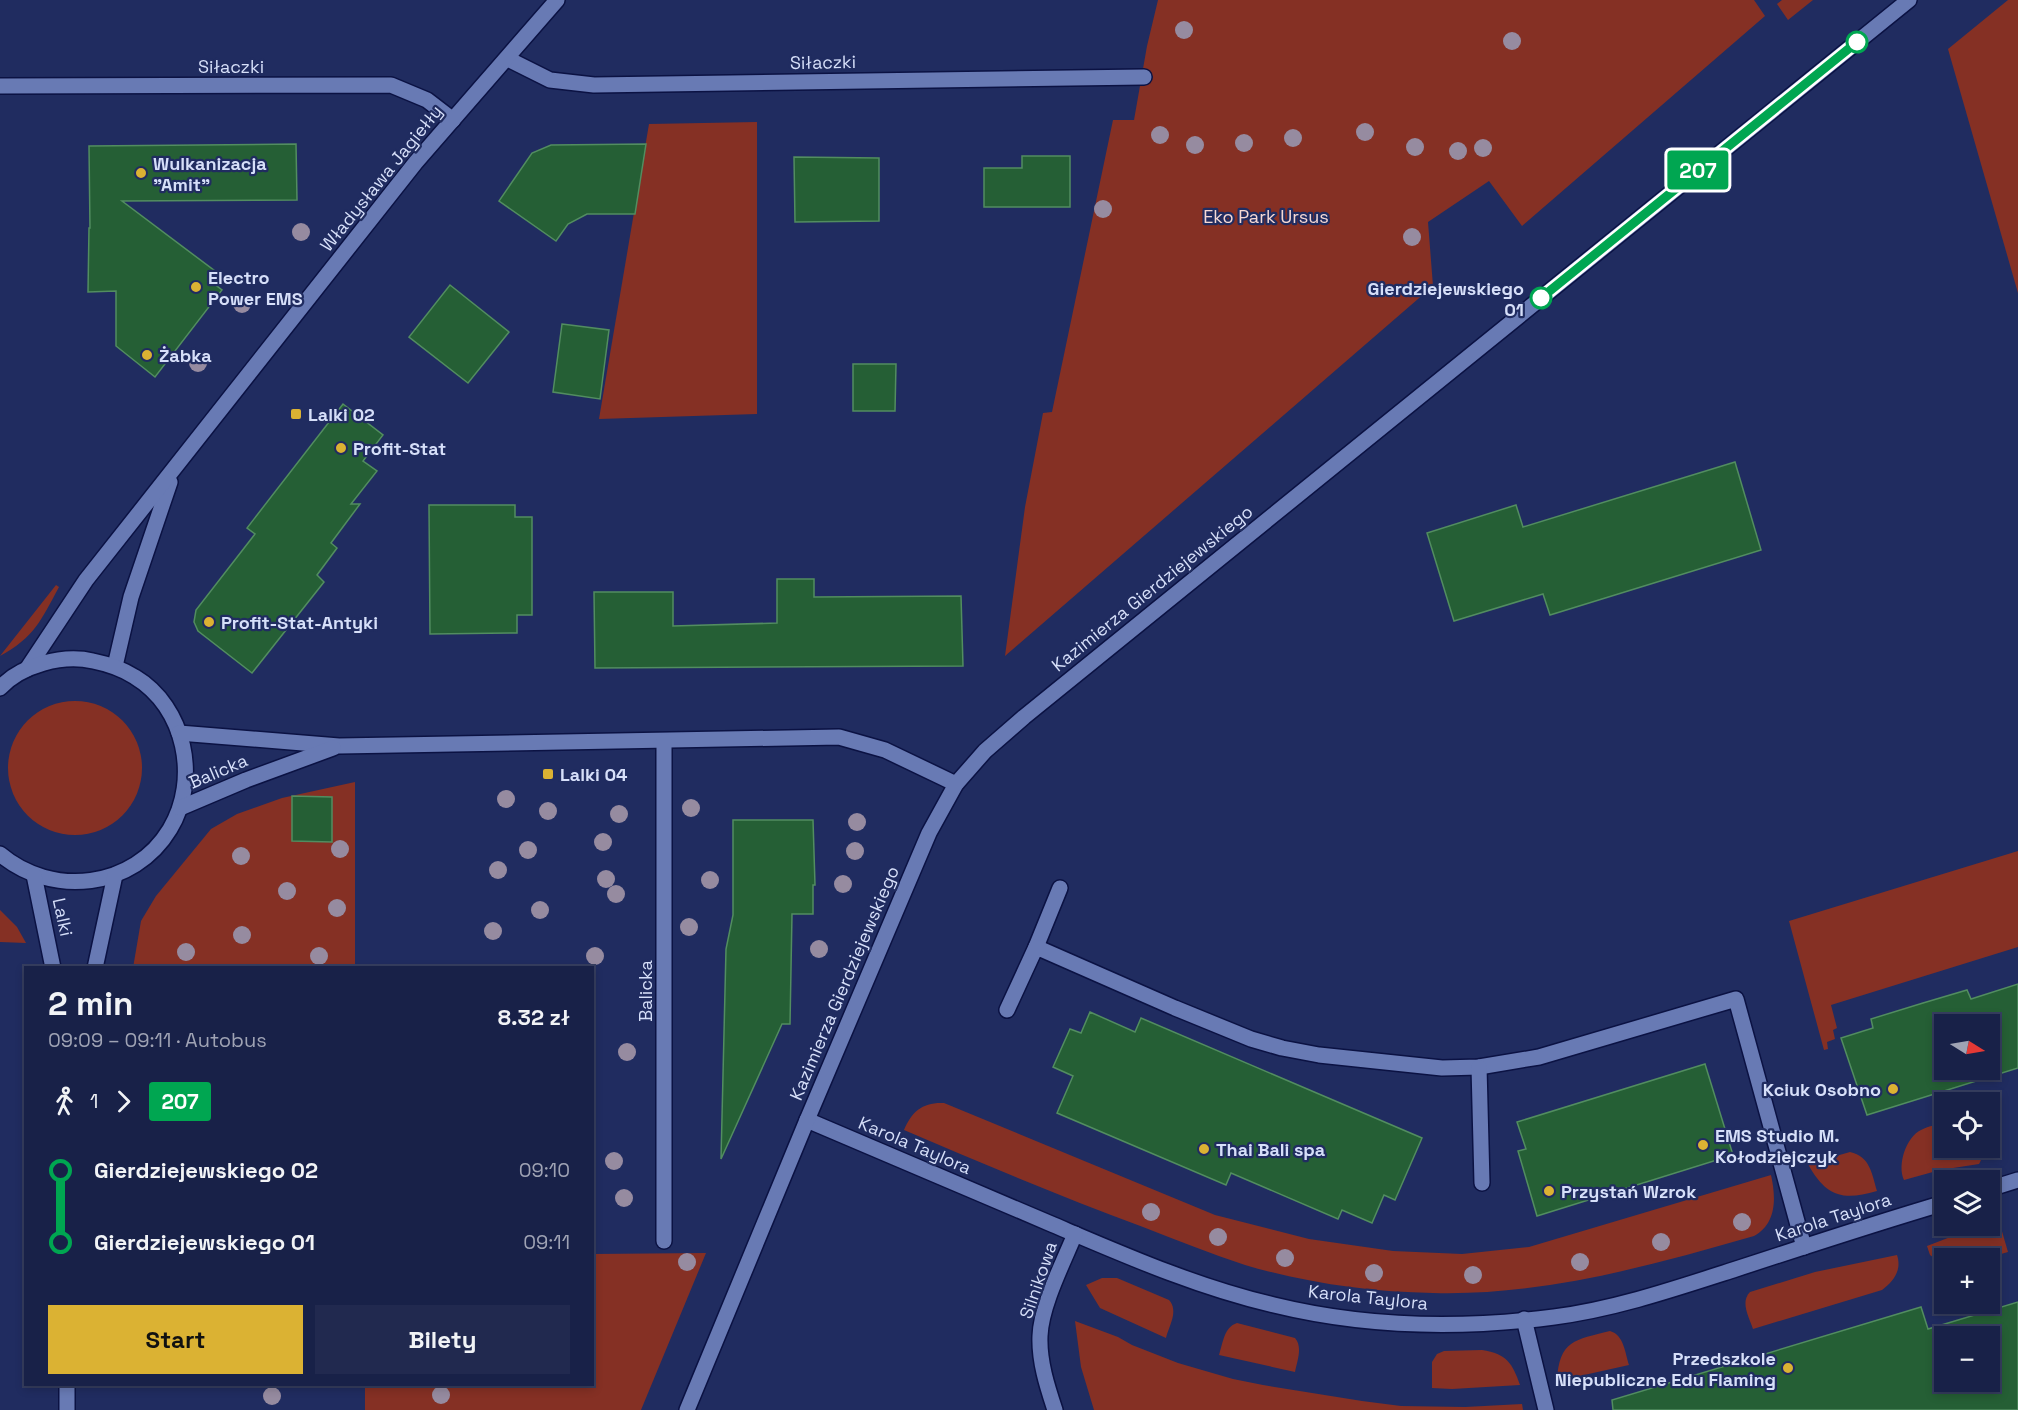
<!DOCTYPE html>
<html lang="pl">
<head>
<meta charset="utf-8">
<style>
  body { margin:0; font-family:"Space Grotesk",sans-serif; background:#21294f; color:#f1f3f6; height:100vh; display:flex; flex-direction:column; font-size:22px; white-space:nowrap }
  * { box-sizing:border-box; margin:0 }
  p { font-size:20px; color:#9fa3b4 }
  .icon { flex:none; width:33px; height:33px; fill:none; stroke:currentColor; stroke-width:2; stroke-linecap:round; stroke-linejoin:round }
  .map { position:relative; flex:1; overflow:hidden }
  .side { position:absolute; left:24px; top:966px; width:570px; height:420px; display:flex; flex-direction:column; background:#182148; border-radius:0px; box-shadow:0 3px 9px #0003,0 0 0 2px #363e60 }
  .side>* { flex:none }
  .badge { padding:0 12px; border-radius:4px; font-size:21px; line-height:39px }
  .needle { width:39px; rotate:101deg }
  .fabs { position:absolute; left:1934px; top:1014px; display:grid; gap:12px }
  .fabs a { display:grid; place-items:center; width:66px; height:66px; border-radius:0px; background:#182148; box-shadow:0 3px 9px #0003,0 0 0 2px #363e60; font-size:30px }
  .map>.badge { position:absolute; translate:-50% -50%; box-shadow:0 0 0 3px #fff }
  .legs { display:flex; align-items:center; gap:9px; height:66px; padding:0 24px; font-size:20px }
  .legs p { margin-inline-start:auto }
  .head { display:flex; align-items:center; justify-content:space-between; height:102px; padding:0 24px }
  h1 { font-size:33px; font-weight:800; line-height:45px }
  .cta { display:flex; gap:12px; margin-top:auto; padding:12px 24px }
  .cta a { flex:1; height:69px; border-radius:0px; background:#dbb233; color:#111; font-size:24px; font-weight:800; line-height:69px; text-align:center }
  .cta a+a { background:#21294f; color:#f1f3f6 }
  ul { padding:0 24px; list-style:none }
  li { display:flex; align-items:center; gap:21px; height:72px; font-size:22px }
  li i { display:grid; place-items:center; width:9px; height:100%; margin:0 8px; background:currentColor }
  li i::after { content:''; width:15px; height:15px; margin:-8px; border:4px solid; border-radius:50%; background:#182148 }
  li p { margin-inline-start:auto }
  li:first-child i { background:linear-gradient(#0000 50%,currentColor 0) }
  li:last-child i { background:linear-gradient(currentColor 50%,#0000 0) }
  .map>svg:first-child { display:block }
  .green { fill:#853024 }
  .building { fill:#255f35; stroke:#528d60; stroke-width:1.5; fill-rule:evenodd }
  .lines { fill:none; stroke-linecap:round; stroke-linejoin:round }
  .minor-casing { stroke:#0b1243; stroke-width:18 }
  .minor { stroke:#687ab4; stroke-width:15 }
  .tree { fill:#968ba0 }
  .line-1-casing { stroke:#fff; stroke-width:14 }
  .line-1 { stroke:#00a651; stroke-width:9 }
  .stop-1-dot { fill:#fff; stroke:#00a651; stroke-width:3 }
  .poi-dot { fill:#dbb233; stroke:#202c60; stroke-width:2 }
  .labels { text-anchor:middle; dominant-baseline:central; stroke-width:4.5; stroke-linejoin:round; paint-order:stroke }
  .street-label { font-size:18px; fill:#d6dff9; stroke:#202c60 }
  .poi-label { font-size:18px; font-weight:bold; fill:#d6dff9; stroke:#202c60; text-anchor:start }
  .park-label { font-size:18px; fill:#f6d9d4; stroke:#202c60 }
  .stop-label { font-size:18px; font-weight:bold; fill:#d6dff9; stroke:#202c60; text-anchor:end }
</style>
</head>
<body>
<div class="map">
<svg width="2018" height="1410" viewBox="0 0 2018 1410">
  <rect width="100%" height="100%" fill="#202c60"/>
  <g class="green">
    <path d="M 1158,0 L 1754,0 L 1765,16 L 1522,226 L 1489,181 L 1428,222 L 1433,286 L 1005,656 L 1025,507 L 1043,413 L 1052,412 L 1113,120 L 1134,120 L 1147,46 Z"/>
    <path d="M 1782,0 L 1813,0 L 1788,20 L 1777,4 Z"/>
    <path d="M 2008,0 L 2018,0 L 2018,293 L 1948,49 Z"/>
    <path d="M 757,122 L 757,414 L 599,419 L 649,124 Z"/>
    <path d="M 56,585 L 59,587 C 41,620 35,637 0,656 Z"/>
    <circle cx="75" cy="768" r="67"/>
    <path d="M 355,782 L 355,967 L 133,968 L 141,921 L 156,896 L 211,829 L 237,814 L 282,798 Z"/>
    <path d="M 2018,851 L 2018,947 L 1831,1005 L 1837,1028 L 1833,1030 L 1835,1039 L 1827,1042 L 1828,1049 L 1824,1050 L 1789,921 Z"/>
    <path d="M 0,910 L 17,927 L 26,943 L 0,942 Z"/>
    <path d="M 944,1103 L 1215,1215 L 1309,1239 L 1393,1251 L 1462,1254 L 1529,1247 L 1771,1175 C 1776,1197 1777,1224 1754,1236 C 1650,1266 1542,1296 1433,1293 C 1370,1292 1306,1283 1245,1265 C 1211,1254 1177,1240 1143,1227 C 1062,1197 983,1164 904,1130 C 912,1111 923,1102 944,1103 Z"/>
    <path d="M 1944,1122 L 1944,1148 L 1980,1148 C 1982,1154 1983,1158 1979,1164 L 1940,1170 L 1904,1180 C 1897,1165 1906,1137 1921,1130 C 1928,1126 1937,1125 1944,1122 Z"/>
    <path d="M 1850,1152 C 1870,1156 1872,1174 1877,1191 C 1843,1201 1826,1197 1808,1164 Z"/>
    <path d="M 1997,1219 L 1999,1221 L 2008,1252 L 1987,1258 L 1944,1258 L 1944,1265 L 1930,1255 L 1927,1246 L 1979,1226 L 1989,1226 L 1989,1221 Z"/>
    <path d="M 706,1253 L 641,1410 L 365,1410 L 365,1385 L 592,1384 L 593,1254 Z"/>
    <path d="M 1897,1255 C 1902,1270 1894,1281 1882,1290 L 1753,1329 C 1749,1317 1740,1302 1750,1292 L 1815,1272 Z"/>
    <path d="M 1102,1278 L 1117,1278 L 1169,1300 C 1179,1311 1169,1326 1166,1338 L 1100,1308 L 1086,1285 Z"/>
    <path d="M 1075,1321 L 1118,1337 L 1132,1345 L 1178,1363 L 1233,1379 L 1263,1385 L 1362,1401 L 1401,1406 L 1465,1407 L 1522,1404 L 1523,1410 L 1094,1410 L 1081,1367 Z"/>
    <path d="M 1237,1323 L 1295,1338 C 1303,1347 1297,1361 1295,1372 L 1219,1355 C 1223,1343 1224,1327 1237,1323 Z"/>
    <path d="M 1610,1331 C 1624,1335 1625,1353 1629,1365 L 1557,1381 C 1559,1340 1575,1340 1610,1331 Z"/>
    <path d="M 1482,1350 C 1507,1354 1512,1363 1520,1385 L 1452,1389 L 1432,1388 L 1432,1362 L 1437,1354 L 1444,1351 Z"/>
  </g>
  <g class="building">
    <path d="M 296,144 L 297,200 L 122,201 L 219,274 L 213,283 L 222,290 L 155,377 L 116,346 L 116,291 L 88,292 L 89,228 L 90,228 L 89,146 Z"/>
    <path d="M 646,144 L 635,214 L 587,214 L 568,224 L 556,241 L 499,201 L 532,153 L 551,145 Z"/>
    <path d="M 1022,156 L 1070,156 L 1070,207 L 984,207 L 984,168 L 1022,168 Z"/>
    <path d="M 794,157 L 879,158 L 879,221 L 795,222 Z"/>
    <path d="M 450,285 L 509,332 L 468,383 L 409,337 Z"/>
    <path d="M 562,324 L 609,330 L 600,399 L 553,392 Z"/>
    <path d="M 853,364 L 896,364 L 895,411 L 853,411 Z"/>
    <path d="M 343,404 L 383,435 L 363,461 L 377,471 L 351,504 L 360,504 L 331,543 L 337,548 L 317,575 L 324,582 L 252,673 L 198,631 L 194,622 L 196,610 L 255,534 L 247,528 Z"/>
    <path d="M 1735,462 L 1761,550 L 1550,615 L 1543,594 L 1454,621 L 1427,533 L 1516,505 L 1523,527 Z"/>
    <path d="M 429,505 L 515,505 L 515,517 L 532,517 L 532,615 L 517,615 L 517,633 L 430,634 Z"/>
    <path d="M 777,579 L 814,579 L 814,597 L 961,596 L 963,666 L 595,668 L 594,592 L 673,592 L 673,626 L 777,623 Z"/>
    <path d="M 292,796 L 332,797 L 332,842 L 292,841 Z"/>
    <path d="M 733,820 L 813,820 L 815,885 L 813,885 L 813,914 L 792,914 L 790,1024 L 782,1024 L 721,1159 L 726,949 L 733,915 Z"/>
    <path d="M 2018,984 L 2018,1068 L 1867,1115 L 1841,1038 L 1873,1028 L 1871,1019 L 1923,1003 L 1967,990 L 1971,999 ZM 1944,1024 L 1989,1024 L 1989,1070 L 1944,1070 Z"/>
    <path d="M 1090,1012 L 1135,1032 L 1141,1018 L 1422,1138 L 1395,1200 L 1384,1195 L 1372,1223 L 1342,1210 L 1338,1219 L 1231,1173 L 1226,1185 L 1057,1113 L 1073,1076 L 1053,1067 L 1070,1029 L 1081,1033 Z"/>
    <path d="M 1705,1064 L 1733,1155 L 1537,1216 L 1518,1151 L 1526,1149 L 1517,1122 Z"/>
    <path d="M 2018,1302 L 2018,1410 L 1613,1410 L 1612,1400 L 1921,1307 L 1928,1329 ZM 1944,1336 L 1989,1336 L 1989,1382 L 1944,1382 Z"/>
  </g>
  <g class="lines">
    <g class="minor-casing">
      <g id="minor">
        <path d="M 508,59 L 550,80 L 594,85 L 1144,77"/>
        <path d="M 0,86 L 391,85 L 427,100 L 453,120"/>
        <path d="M 115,666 L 131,597 L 170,482"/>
        <path d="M 27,669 L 86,580 L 416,162 L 557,0"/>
        <path d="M 0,688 C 21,665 63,654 93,661 C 108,664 121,668 135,677 C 185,707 200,779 170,829 C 134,889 52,898 0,854"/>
        <path d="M 179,733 L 339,746 L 839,737 L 885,750 L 956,784"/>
        <path d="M 180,808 L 246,780 L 333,748"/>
        <path d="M 34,875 L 53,968"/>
        <path d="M 1036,947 L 1060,888"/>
        <path d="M 95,968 L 115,875"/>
        <path d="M 1007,1010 L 1036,947 L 1175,1008 L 1251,1039 L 1282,1048 L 1319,1055 L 1442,1068 L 1479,1067 L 1539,1057 L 1736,999 L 1804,1247"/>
        <path d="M 1479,1067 L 1482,1183"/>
        <path d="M 807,1120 C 888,1154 968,1189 1049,1223 C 1122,1254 1196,1287 1274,1305 C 1364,1327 1461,1329 1554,1317 C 1615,1309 1674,1289 1733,1270 C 1803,1247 1873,1224 1944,1203"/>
        <path d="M 1989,1189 L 2018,1180"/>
        <path d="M 664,1241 L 664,741"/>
        <path d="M 1524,1319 L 1546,1410"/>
        <path d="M 67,1410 L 67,1384"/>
        <path d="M 687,1410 L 807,1120 L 929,833 L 956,784 L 985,751 L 1024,717 L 1909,0"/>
        <path d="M 1055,1410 C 1047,1386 1039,1361 1040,1336 C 1041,1306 1063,1263 1075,1234"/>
      </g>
    </g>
    <use href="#minor" class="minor"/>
  </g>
  <g class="tree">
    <circle cx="1184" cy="30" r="9"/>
    <circle cx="1512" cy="41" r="9"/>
    <circle cx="1365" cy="132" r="9"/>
    <circle cx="1160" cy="135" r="9"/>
    <circle cx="1293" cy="138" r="9"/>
    <circle cx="1244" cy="143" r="9"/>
    <circle cx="1195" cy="145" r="9"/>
    <circle cx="1415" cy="147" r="9"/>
    <circle cx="1483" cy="148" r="9"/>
    <circle cx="1458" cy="151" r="9"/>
    <circle cx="1103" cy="209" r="9"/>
    <circle cx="301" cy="232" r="9"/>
    <circle cx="1412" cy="237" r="9"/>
    <circle cx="242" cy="304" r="9"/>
    <circle cx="198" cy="363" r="9"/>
    <circle cx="506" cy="799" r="9"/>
    <circle cx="691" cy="808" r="9"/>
    <circle cx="548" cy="811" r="9"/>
    <circle cx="619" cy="814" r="9"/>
    <circle cx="857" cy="822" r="9"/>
    <circle cx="603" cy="842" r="9"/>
    <circle cx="340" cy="849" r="9"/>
    <circle cx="528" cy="850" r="9"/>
    <circle cx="855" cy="851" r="9"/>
    <circle cx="241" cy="856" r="9"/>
    <circle cx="498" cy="870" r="9"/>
    <circle cx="606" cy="879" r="9"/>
    <circle cx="710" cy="880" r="9"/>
    <circle cx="843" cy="884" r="9"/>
    <circle cx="287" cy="891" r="9"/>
    <circle cx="616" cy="894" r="9"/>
    <circle cx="337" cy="908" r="9"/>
    <circle cx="540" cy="910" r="9"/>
    <circle cx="689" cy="927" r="9"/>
    <circle cx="493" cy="931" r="9"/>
    <circle cx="242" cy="935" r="9"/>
    <circle cx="819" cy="949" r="9"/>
    <circle cx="186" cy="952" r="9"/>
    <circle cx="319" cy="956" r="9"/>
    <circle cx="595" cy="956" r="9"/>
    <circle cx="627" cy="1052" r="9"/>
    <circle cx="614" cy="1161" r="9"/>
    <circle cx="624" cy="1198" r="9"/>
    <circle cx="1151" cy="1212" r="9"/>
    <circle cx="1742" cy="1222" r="9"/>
    <circle cx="1218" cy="1237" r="9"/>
    <circle cx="1661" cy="1242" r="9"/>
    <circle cx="1285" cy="1258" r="9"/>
    <circle cx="687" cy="1262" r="9"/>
    <circle cx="1580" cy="1262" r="9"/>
    <circle cx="1374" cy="1273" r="9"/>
    <circle cx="1473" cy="1275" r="9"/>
    <circle cx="441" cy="1395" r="9"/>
    <circle cx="272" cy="1396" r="9"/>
  </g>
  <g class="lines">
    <g class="line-1-casing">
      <path id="line-1" d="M 1541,298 L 1857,42"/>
    </g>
    <use href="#line-1" class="line-1"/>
  </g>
  <g class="stop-1-dot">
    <circle cx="1857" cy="42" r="10"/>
    <circle cx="1541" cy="298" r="10"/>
  </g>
  <g class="poi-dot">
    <circle cx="141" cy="173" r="6"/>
    <circle cx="196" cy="287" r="6"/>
    <circle cx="147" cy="355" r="6"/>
    <rect x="290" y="408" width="12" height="12" rx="3"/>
    <circle cx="341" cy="448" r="6"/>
    <circle cx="209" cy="622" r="6"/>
    <rect x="542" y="768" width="12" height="12" rx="3"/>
    <circle cx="1893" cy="1089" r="6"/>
    <circle cx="1703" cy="1145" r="6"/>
    <circle cx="1204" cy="1149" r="6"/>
    <circle cx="1549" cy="1191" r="6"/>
    <circle cx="1788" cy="1368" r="6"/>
  </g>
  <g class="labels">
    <g class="street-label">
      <text transform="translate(823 62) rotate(-1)">Siłaczki</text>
      <text x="231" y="66">Siłaczki</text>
      <text transform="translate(381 178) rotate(-51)">Władysława Jagiełły</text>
      <text transform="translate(1152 588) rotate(-39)">Kazimierza Gierdziejewskiego</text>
      <text transform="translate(218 771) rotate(-23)">Balicka</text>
      <text transform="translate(63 917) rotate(78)">Lalki</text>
      <text transform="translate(844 983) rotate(-67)">Kazimierza Gierdziejewskiego</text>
      <text transform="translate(645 991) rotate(-90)">Balicka</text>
      <text transform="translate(915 1145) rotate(23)">Karola Taylora</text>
      <text transform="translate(1833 1217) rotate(-18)">Karola Taylora</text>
      <text transform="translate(1038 1280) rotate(-71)">Silnikowa</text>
      <text transform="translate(1368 1297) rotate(6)">Karola Taylora</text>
    </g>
    <g class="poi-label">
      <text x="153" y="163">Wulkanizacja<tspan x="153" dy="21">"Amit"</tspan></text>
      <text x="208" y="277">Electro<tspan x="208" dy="21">Power EMS</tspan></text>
      <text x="159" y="355">Żabka</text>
      <text x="308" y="414">Lalki 02</text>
      <text x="353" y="448">Profit-Stat</text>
      <text x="221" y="622">Profit-Stat-Antyki</text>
      <text x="560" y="774">Lalki 04</text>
      <text x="1881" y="1089" text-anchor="end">Kciuk Osobno</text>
      <text x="1715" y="1135">EMS Studio M.<tspan x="1715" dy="21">Kołodziejczyk</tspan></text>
      <text x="1216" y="1149">Thai Bali spa</text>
      <text x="1561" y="1191">Przystań Wzrok</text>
      <text x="1776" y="1358" text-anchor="end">Przedszkole<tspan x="1776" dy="21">Niepubliczne Edu Flaming</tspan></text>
    </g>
    <g class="park-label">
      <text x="1266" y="216">Eko Park Ursus</text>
    </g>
    <g class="stop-label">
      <text x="1524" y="288">Gierdziejewskiego<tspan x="1524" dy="21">01</tspan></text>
    </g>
  </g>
</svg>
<div class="fabs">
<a><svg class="needle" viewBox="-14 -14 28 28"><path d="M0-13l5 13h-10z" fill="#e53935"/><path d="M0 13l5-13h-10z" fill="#9fa3b4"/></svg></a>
<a><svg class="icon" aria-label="locate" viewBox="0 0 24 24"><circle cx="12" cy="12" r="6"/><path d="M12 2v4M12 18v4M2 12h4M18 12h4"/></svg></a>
<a><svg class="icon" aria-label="layers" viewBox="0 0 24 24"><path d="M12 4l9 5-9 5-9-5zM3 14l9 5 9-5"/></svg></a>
<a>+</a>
<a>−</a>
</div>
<b class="badge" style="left:1698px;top:170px;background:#00a651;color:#fff">207</b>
<section class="side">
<div class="head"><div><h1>2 min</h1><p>09:09 – 09:11 · Autobus</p></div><b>8.32 zł</b></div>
<div class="legs"><svg class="icon" aria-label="walk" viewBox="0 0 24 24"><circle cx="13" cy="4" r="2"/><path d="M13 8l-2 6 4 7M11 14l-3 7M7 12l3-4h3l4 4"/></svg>1<svg class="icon" aria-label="forward" viewBox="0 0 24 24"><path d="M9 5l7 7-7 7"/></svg><b class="badge" style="background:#00a651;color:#fff">207</b></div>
<ul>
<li><i style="color:#00a651"></i><b>Gierdziejewskiego 02</b><p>09:10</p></li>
<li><i style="color:#00a651"></i><b>Gierdziejewskiego 01</b><p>09:11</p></li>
</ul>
<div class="cta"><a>Start</a><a>Bilety</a></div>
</section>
</div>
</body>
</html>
